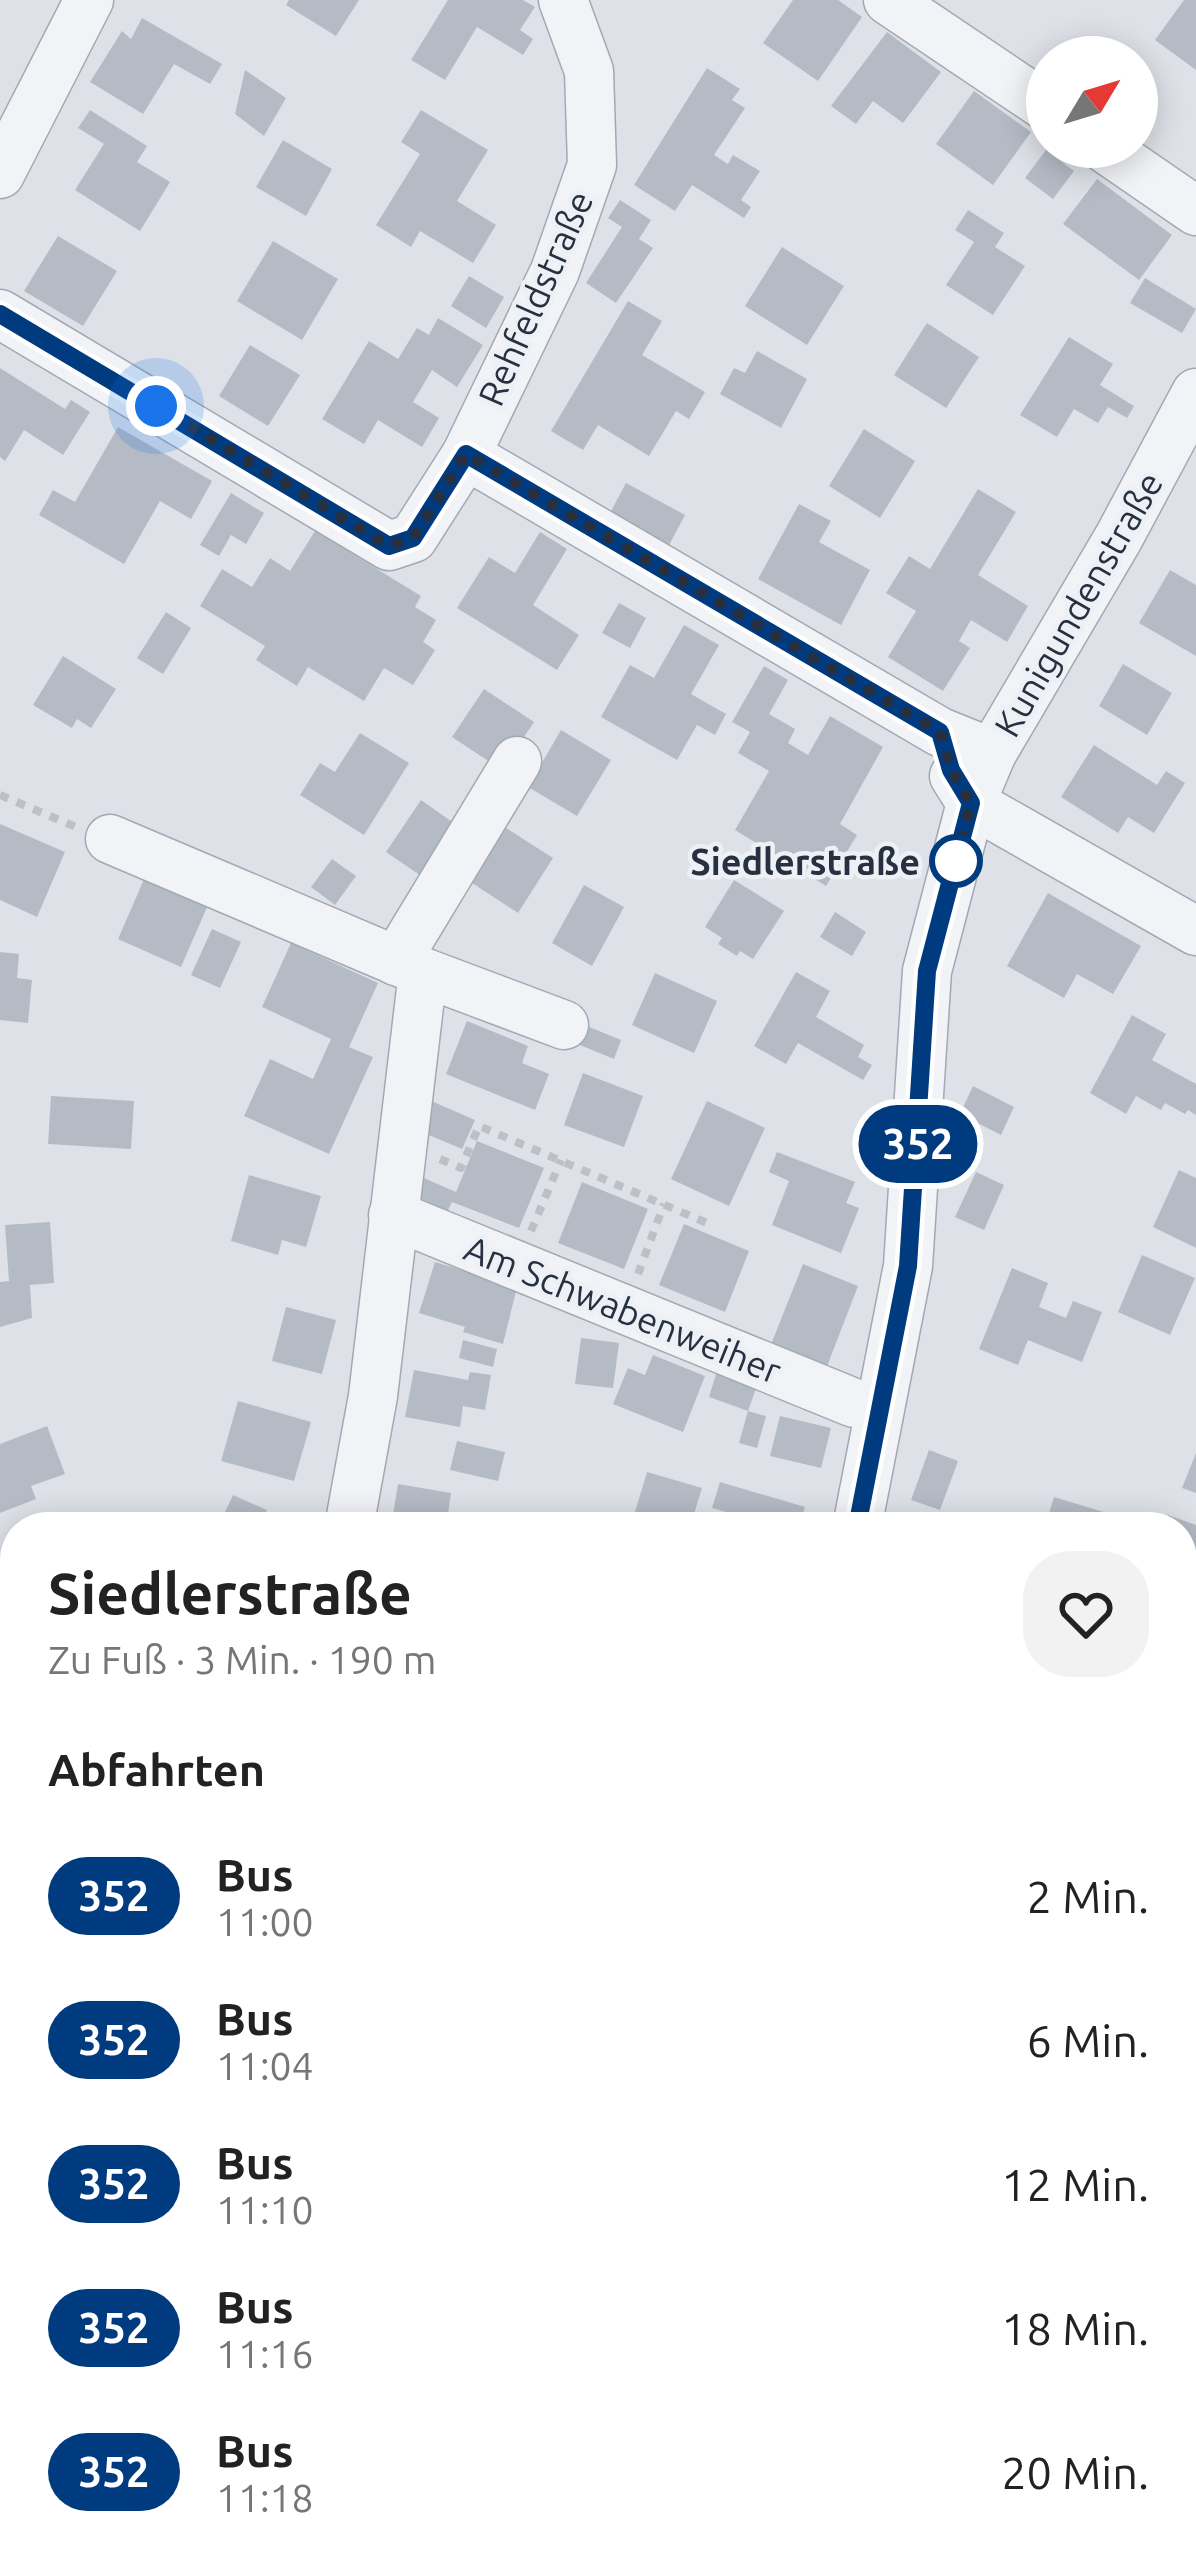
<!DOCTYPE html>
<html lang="de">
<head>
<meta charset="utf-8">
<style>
  body { margin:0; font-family:Ubuntu,sans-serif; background:#f2f2f2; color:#222; height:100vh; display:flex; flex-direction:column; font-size:45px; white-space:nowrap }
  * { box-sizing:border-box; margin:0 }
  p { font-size:39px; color:#767676 }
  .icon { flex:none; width:66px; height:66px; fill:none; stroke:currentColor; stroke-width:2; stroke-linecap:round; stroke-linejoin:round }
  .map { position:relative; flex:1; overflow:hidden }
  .panel { position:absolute; left:0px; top:1512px; width:1197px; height:1056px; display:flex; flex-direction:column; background:#fff; border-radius:48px 48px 0 0; box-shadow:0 6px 30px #0003 }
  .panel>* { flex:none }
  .badge { padding:0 24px; border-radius:39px; font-size:42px; line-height:78px }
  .needle { width:78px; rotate:52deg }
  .tools { position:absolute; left:1026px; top:36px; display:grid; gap:24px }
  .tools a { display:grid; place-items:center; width:132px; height:132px; border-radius:50%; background:#fff; box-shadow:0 6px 30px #0003; font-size:60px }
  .you { position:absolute; width:60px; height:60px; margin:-30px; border:9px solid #fff; border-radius:50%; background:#1a73e8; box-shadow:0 0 0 18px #1a73e833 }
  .map>.badge { position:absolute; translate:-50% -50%; box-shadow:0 0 0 6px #fff }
  h2 { padding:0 48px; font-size:45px; line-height:108px }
  .round { display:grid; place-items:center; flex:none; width:126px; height:126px; border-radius:48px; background:#f2f2f2 }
  .headline { display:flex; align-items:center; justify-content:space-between; height:204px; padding:0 48px }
  h1 { font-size:57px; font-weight:600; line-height:90px }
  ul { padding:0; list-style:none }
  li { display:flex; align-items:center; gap:36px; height:144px; padding:0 48px }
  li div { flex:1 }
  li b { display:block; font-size:45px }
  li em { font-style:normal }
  li .badge { min-width:132px; font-weight:700; text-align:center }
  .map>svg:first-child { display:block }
  .green { fill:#c4d3bf }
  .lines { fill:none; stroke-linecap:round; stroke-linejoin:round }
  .stream { stroke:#97b0ca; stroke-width:12 }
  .building { fill:#b5bbc5 }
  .minor-casing { stroke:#a3a9b2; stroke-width:51 }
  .path { stroke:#bcc0c7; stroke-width:8; stroke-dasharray:9 9; stroke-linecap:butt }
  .minor { stroke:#f1f3f6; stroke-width:48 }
  .line-casing { stroke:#fff; stroke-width:27 }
  .line { stroke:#003b80; stroke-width:18 }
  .walk { stroke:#263040; stroke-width:12; stroke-dasharray:0 21.6 }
  .stop-dot { fill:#fff; stroke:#003b80; stroke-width:6 }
  .labels { text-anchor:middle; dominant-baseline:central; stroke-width:9; stroke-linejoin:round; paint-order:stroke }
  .street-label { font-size:36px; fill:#263040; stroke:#edf1f6 }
  .stop-label { font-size:36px; font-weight:bold; fill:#263040; stroke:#edf1f6; text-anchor:end }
</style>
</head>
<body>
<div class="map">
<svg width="1196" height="2568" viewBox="0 0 1196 2568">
  <rect width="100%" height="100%" fill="#dee2e8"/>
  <path class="green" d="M 0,2157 L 15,2176 L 15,2553 L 381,2553 L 386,2558 L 382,2568 L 0,2568 Z"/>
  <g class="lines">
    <g class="stream">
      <path d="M 0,2219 L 15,2239"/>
      <path d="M 349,2553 L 350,2568"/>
    </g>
  </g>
  <g class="building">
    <path d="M 289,0 L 359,0 L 336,36 L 286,5 Z"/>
    <path d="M 448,0 L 523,0 L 535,7 L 520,30 L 533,39 L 523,55 L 477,27 L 445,80 L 411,60 Z"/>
    <path d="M 793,0 L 838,0 L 862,17 L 818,81 L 763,43 Z"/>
    <path d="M 1184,0 L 1196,0 L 1196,70 L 1155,40 Z"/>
    <path d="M 142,18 L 222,64 L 210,84 L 174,64 L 143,114 L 90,82 L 122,31 L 131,39 Z"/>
    <path d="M 887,32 L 941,72 L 903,123 L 873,101 L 856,124 L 831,106 Z"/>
    <path d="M 707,68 L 740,89 L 732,100 L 745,108 L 714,155 L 728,164 L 733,155 L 760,171 L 741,200 L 751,207 L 744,218 L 692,185 L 675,211 L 634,185 Z"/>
    <path d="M 245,70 L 286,98 L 264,136 L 235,114 Z"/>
    <path d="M 974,91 L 1031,132 L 993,185 L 936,144 Z"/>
    <path d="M 90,110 L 147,146 L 137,162 L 170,182 L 140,231 L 75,190 L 104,144 L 78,128 Z"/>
    <path d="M 421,110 L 488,150 L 457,201 L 496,225 L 473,263 L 420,231 L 411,247 L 376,225 L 420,154 L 401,142 Z"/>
    <path d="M 283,140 L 332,169 L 306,216 L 256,187 Z"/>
    <path d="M 1046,150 L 1074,171 L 1053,199 L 1025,178 Z"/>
    <path d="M 1097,179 L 1172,235 L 1139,280 L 1063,224 Z"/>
    <path d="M 620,200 L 651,220 L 639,239 L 653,248 L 616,303 L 586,283 L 622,227 L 608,218 Z"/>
    <path d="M 968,210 L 1004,233 L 995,247 L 1025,266 L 993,315 L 946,285 L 974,242 L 955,230 Z"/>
    <path d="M 58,236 L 117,271 L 83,326 L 24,291 Z"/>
    <path d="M 273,241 L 338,279 L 302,340 L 237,301 Z"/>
    <path d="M 782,247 L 844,286 L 807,345 L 745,306 Z"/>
    <path d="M 469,276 L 504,297 L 486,328 L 451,306 Z"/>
    <path d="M 1145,278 L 1196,309 L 1182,333 L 1130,303 Z"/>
    <path d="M 628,301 L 662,321 L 642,355 L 705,392 L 689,419 L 676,411 L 649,456 L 598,425 L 583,450 L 551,431 Z"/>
    <path d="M 438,318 L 483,345 L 457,387 L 432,370 L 413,402 L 439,418 L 422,447 L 378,420 L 364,444 L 322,419 L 369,341 L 398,359 L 417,328 L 429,335 Z"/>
    <path d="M 927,323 L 979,357 L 946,408 L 894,375 Z"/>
    <path d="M 1069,337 L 1113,364 L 1100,385 L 1134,406 L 1127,418 L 1108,407 L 1098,423 L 1074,409 L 1057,437 L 1020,415 Z"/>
    <path d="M 250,345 L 300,375 L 268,426 L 219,396 Z"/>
    <path d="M 757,351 L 807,379 L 781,428 L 720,394 L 734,368 L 745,373 Z"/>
    <path d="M 0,368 L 65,409 L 71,400 L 90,412 L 63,455 L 24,430 L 5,461 L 0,457 Z"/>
    <path d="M 118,427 L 212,481 L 191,519 L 160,501 L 124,564 L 39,515 L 53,490 L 75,502 Z"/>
    <path d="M 864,429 L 915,461 L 880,518 L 829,486 Z"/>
    <path d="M 626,483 L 685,515 L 669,545 L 610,513 Z"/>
    <path d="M 978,489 L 1016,512 L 978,575 L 1028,606 L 1007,642 L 971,620 L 959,641 L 970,648 L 943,691 L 888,657 L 916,611 L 886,593 L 909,556 L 930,569 Z"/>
    <path d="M 231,493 L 264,513 L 246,544 L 231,535 L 219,556 L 200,545 Z"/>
    <path d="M 799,504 L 831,521 L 819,542 L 870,570 L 841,625 L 758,579 Z"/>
    <path d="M 315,531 L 421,596 L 415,607 L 436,620 L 423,642 L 435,650 L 413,685 L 384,668 L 364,701 L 308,667 L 297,686 L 256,660 L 265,646 L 200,606 L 222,569 L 252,587 L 270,558 L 290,571 Z"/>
    <path d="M 540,532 L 567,549 L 533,605 L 579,635 L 557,670 L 457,608 L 489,557 L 515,573 Z"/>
    <path d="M 1170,570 L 1196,585 L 1196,656 L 1139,623 Z"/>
    <path d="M 619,603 L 646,618 L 630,648 L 602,633 Z"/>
    <path d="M 166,612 L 191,628 L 163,674 L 137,658 Z"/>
    <path d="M 684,625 L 719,645 L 691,694 L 726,714 L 715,735 L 697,725 L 677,760 L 601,717 L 630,665 L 654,678 Z"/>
    <path d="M 63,656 L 116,689 L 91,728 L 77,719 L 72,728 L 33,705 Z"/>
    <path d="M 1123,664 L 1172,693 L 1147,735 L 1099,706 Z"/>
    <path d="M 764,666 L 788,680 L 769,714 L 795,729 L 788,743 L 808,755 L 830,716 L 883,747 L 840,824 L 857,835 L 826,886 L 735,830 L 769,771 L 738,753 L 750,732 L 732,722 Z"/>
    <path d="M 484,689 L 534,722 L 502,770 L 452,737 Z"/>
    <path d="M 561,730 L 611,760 L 577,816 L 528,787 Z"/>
    <path d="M 360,733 L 409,763 L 364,835 L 300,795 L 320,763 L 335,772 Z"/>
    <path d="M 1094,745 L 1157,785 L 1166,771 L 1185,783 L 1154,833 L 1128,817 L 1118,833 L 1061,797 Z"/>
    <path d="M 421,800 L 465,831 L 430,882 L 386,852 Z"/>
    <path d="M 0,824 L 65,852 L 37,917 L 0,900 Z"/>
    <path d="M 506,828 L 553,858 L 518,913 L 472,883 Z"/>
    <path d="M 332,859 L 356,876 L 335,905 L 311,887 Z"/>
    <path d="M 145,877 L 208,905 L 181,967 L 118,939 Z"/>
    <path d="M 734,880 L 784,911 L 753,959 L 740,951 L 737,956 L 718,944 L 722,938 L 705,927 Z"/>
    <path d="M 584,885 L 624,907 L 592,966 L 552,943 Z"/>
    <path d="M 1048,893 L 1141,946 L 1113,994 L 1077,974 L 1064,998 L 1007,966 Z"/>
    <path d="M 835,912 L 866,932 L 852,956 L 820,937 Z"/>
    <path d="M 212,929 L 241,942 L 220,988 L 191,975 Z"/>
    <path d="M 291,943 L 378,983 L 349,1047 L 373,1057 L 329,1154 L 244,1116 L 270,1059 L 313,1079 L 331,1039 L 262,1007 Z"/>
    <path d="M 0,952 L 19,954 L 17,978 L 32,980 L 28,1023 L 0,1020 Z"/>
    <path d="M 796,972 L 830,991 L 816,1017 L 864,1045 L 858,1057 L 872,1065 L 863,1080 L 798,1043 L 786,1064 L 754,1046 Z"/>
    <path d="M 655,973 L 717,1001 L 694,1053 L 632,1025 Z"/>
    <path d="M 1132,1015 L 1166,1034 L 1152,1060 L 1196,1084 L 1196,1115 L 1188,1110 L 1185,1114 L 1165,1103 L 1161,1110 L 1136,1096 L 1126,1114 L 1090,1093 Z"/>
    <path d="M 467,1021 L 528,1046 L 522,1063 L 549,1074 L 535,1110 L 446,1074 Z"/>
    <path d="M 582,1024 L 621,1040 L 614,1059 L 575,1043 Z"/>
    <path d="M 583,1073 L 643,1096 L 624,1147 L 564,1125 Z"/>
    <path d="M 973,1086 L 1014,1107 L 1001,1135 L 960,1114 Z"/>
    <path d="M 51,1096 L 134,1101 L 131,1149 L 48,1144 Z"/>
    <path d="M 429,1100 L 475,1120 L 462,1149 L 417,1130 Z"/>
    <path d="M 707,1101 L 765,1128 L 729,1206 L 671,1179 Z"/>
    <path d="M 477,1141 L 544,1168 L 519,1228 L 452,1202 L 443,1221 L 411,1207 L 424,1178 L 456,1192 Z"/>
    <path d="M 777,1152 L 855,1182 L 846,1203 L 859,1208 L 841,1253 L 772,1225 L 789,1181 L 769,1172 Z"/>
    <path d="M 1179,1170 L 1196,1178 L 1196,1248 L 1153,1227 Z"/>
    <path d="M 976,1172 L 1004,1185 L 984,1230 L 955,1217 Z"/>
    <path d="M 249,1175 L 321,1196 L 306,1247 L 282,1240 L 278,1255 L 231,1241 Z"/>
    <path d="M 582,1182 L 648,1209 L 624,1269 L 558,1243 Z"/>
    <path d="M 50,1222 L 54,1283 L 30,1285 L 32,1318 L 0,1327 L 0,1282 L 9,1281 L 5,1225 Z"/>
    <path d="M 684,1224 L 749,1251 L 725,1312 L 659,1285 Z"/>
    <path d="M 1142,1255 L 1195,1278 L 1170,1335 L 1118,1312 Z"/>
    <path d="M 435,1262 L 517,1287 L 503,1344 L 463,1332 L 465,1327 L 419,1313 Z"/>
    <path d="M 803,1264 L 858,1286 L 826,1369 L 770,1347 Z"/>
    <path d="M 1012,1268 L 1048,1283 L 1039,1307 L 1066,1318 L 1073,1301 L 1102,1312 L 1082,1362 L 1028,1340 L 1018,1365 L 979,1349 Z"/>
    <path d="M 286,1307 L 336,1320 L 322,1374 L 272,1361 Z"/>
    <path d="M 581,1338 L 619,1343 L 613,1388 L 575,1384 Z"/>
    <path d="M 463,1340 L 497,1349 L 493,1367 L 459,1358 Z"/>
    <path d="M 653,1355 L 705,1376 L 683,1432 L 613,1404 L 628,1368 L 645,1375 Z"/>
    <path d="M 414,1370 L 468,1380 L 470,1372 L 491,1375 L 485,1410 L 463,1406 L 460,1427 L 405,1417 Z"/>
    <path d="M 717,1371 L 760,1377 L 748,1411 L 709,1397 Z"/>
    <path d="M 238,1401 L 311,1422 L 294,1481 L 221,1461 Z"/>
    <path d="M 748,1411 L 766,1416 L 757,1448 L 739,1443 Z"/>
    <path d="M 780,1416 L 831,1428 L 821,1468 L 770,1456 Z"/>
    <path d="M 47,1426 L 65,1474 L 31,1486 L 36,1499 L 0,1513 L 0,1444 Z"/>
    <path d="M 457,1441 L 505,1452 L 498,1481 L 450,1470 Z"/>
    <path d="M 929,1450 L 958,1461 L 940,1510 L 911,1500 Z"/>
    <path d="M 1196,1453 L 1196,1493 L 1182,1488 Z"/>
    <path d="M 647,1472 L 702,1488 L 690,1527 L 631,1525 Z"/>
    <path d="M 720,1482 L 805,1507 L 799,1527 L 748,1527 L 750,1519 L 712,1508 Z"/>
    <path d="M 398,1484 L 451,1493 L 446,1527 L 391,1527 Z"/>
    <path d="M 233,1495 L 267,1510 L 260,1527 L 225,1512 Z"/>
    <path d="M 1054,1497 L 1107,1513 L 1103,1527 L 1045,1527 Z"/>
    <path d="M 1168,1515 L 1196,1525 L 1196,1602 L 1182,1597 L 1182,1527 L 1164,1527 Z"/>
    <path d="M 0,1749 L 15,1770 L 15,1791 L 4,1798 L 15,1814 L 15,1840 L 7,1829 L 0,1834 Z"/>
    <path d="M 1194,1841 L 1196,1841 L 1196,2004 L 1182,2002 L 1182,1909 Z"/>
    <path d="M 15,1854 L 15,1920 L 0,1900 L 0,1865 Z"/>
    <path d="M 1182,2126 L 1190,2127 L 1187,2154 L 1196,2154 L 1196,2186 L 1182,2184 Z"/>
    <path d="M 1182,2249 L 1196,2250 L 1196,2274 L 1182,2273 Z"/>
    <rect x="1182" y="2302" width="14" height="120"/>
    <path d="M 1182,2514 L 1196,2514 L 1196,2568 L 1185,2568 Z"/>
    <path d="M 588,2553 L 642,2553 L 640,2568 L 587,2568 Z"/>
    <path d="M 932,2553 L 974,2553 L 974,2564 L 961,2563 L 961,2568 L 904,2568 L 904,2562 L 931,2563 Z"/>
  </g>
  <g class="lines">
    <g class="minor-casing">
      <g id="minor">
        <path d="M 888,0 L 1047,107"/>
        <path d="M 1103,147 L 1196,211"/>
        <path d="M 0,174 L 89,0"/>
        <path d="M 0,314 L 389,546 L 413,538 L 466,455 L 555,271 L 592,165 L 589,71 L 563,0"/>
        <path d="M 466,455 L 940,732 L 992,753"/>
        <path d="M 954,776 L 971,803 L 1196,931"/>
        <path d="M 110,839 L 423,972 L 373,1396 L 349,1527"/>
        <path d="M 396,961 L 517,761"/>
        <path d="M 423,972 L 564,1025"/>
        <path d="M 393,1215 L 854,1403"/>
        <path d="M 857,1527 L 908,1266 L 927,971 L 971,803 L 992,753 L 1119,537 L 1196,393"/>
        <path d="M 0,1666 L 15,1695"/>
        <path d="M 1182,2030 L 1196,2032"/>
        <path d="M 693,2568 L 695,2553"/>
      </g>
    </g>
    <g class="path">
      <path d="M 0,795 L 76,827"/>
      <path d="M 440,1159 L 461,1168 L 479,1126 L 707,1223"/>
      <path d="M 531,1231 L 561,1160"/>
      <path d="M 638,1274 L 664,1204"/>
    </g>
    <use href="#minor" class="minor"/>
  </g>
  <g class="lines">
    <g class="line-casing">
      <path id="line" d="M 0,314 L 389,546 L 413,538 L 466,454 L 940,732 L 951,770 L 971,803 L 927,971 L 908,1266 L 857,1527"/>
    </g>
    <use href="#line" class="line"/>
    <path class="walk" d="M 156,406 L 389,546 L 413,538 L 466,454 L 940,732 L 951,770 L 971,803 L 956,861"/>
  </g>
  <circle class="stop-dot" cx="956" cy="861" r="24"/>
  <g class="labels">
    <g class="street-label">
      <text transform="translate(535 298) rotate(-66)">Rehfeldstraße</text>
      <text transform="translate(1078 604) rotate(-60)">Kunigundenstraße</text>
      <text transform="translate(623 1309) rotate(22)">Am Schwabenweiher</text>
    </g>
    <g class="stop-label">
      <text x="920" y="861">Siedlerstraße</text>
    </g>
  </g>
</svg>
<div class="tools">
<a><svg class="needle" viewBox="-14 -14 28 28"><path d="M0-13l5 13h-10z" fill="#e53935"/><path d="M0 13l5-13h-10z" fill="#767676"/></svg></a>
</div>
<div class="you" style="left:156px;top:406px"></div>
<b class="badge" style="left:918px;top:1144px;background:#003b80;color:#fff">352</b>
<section class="panel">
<div class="headline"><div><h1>Siedlerstraße</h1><p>Zu Fuß · 3 Min. · 190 m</p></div><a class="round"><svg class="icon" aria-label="heart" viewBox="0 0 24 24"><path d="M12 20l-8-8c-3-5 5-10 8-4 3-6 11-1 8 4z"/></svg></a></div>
<h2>Abfahrten</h2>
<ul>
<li><span class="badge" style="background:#003b80;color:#fff">352</span><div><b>Bus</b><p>11:00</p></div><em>2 Min.</em></li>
<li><span class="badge" style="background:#003b80;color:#fff">352</span><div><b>Bus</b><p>11:04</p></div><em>6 Min.</em></li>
<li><span class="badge" style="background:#003b80;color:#fff">352</span><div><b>Bus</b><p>11:10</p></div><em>12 Min.</em></li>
<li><span class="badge" style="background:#003b80;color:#fff">352</span><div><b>Bus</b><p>11:16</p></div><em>18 Min.</em></li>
<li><span class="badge" style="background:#003b80;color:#fff">352</span><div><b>Bus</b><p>11:18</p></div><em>20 Min.</em></li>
</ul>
</section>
</div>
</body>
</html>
